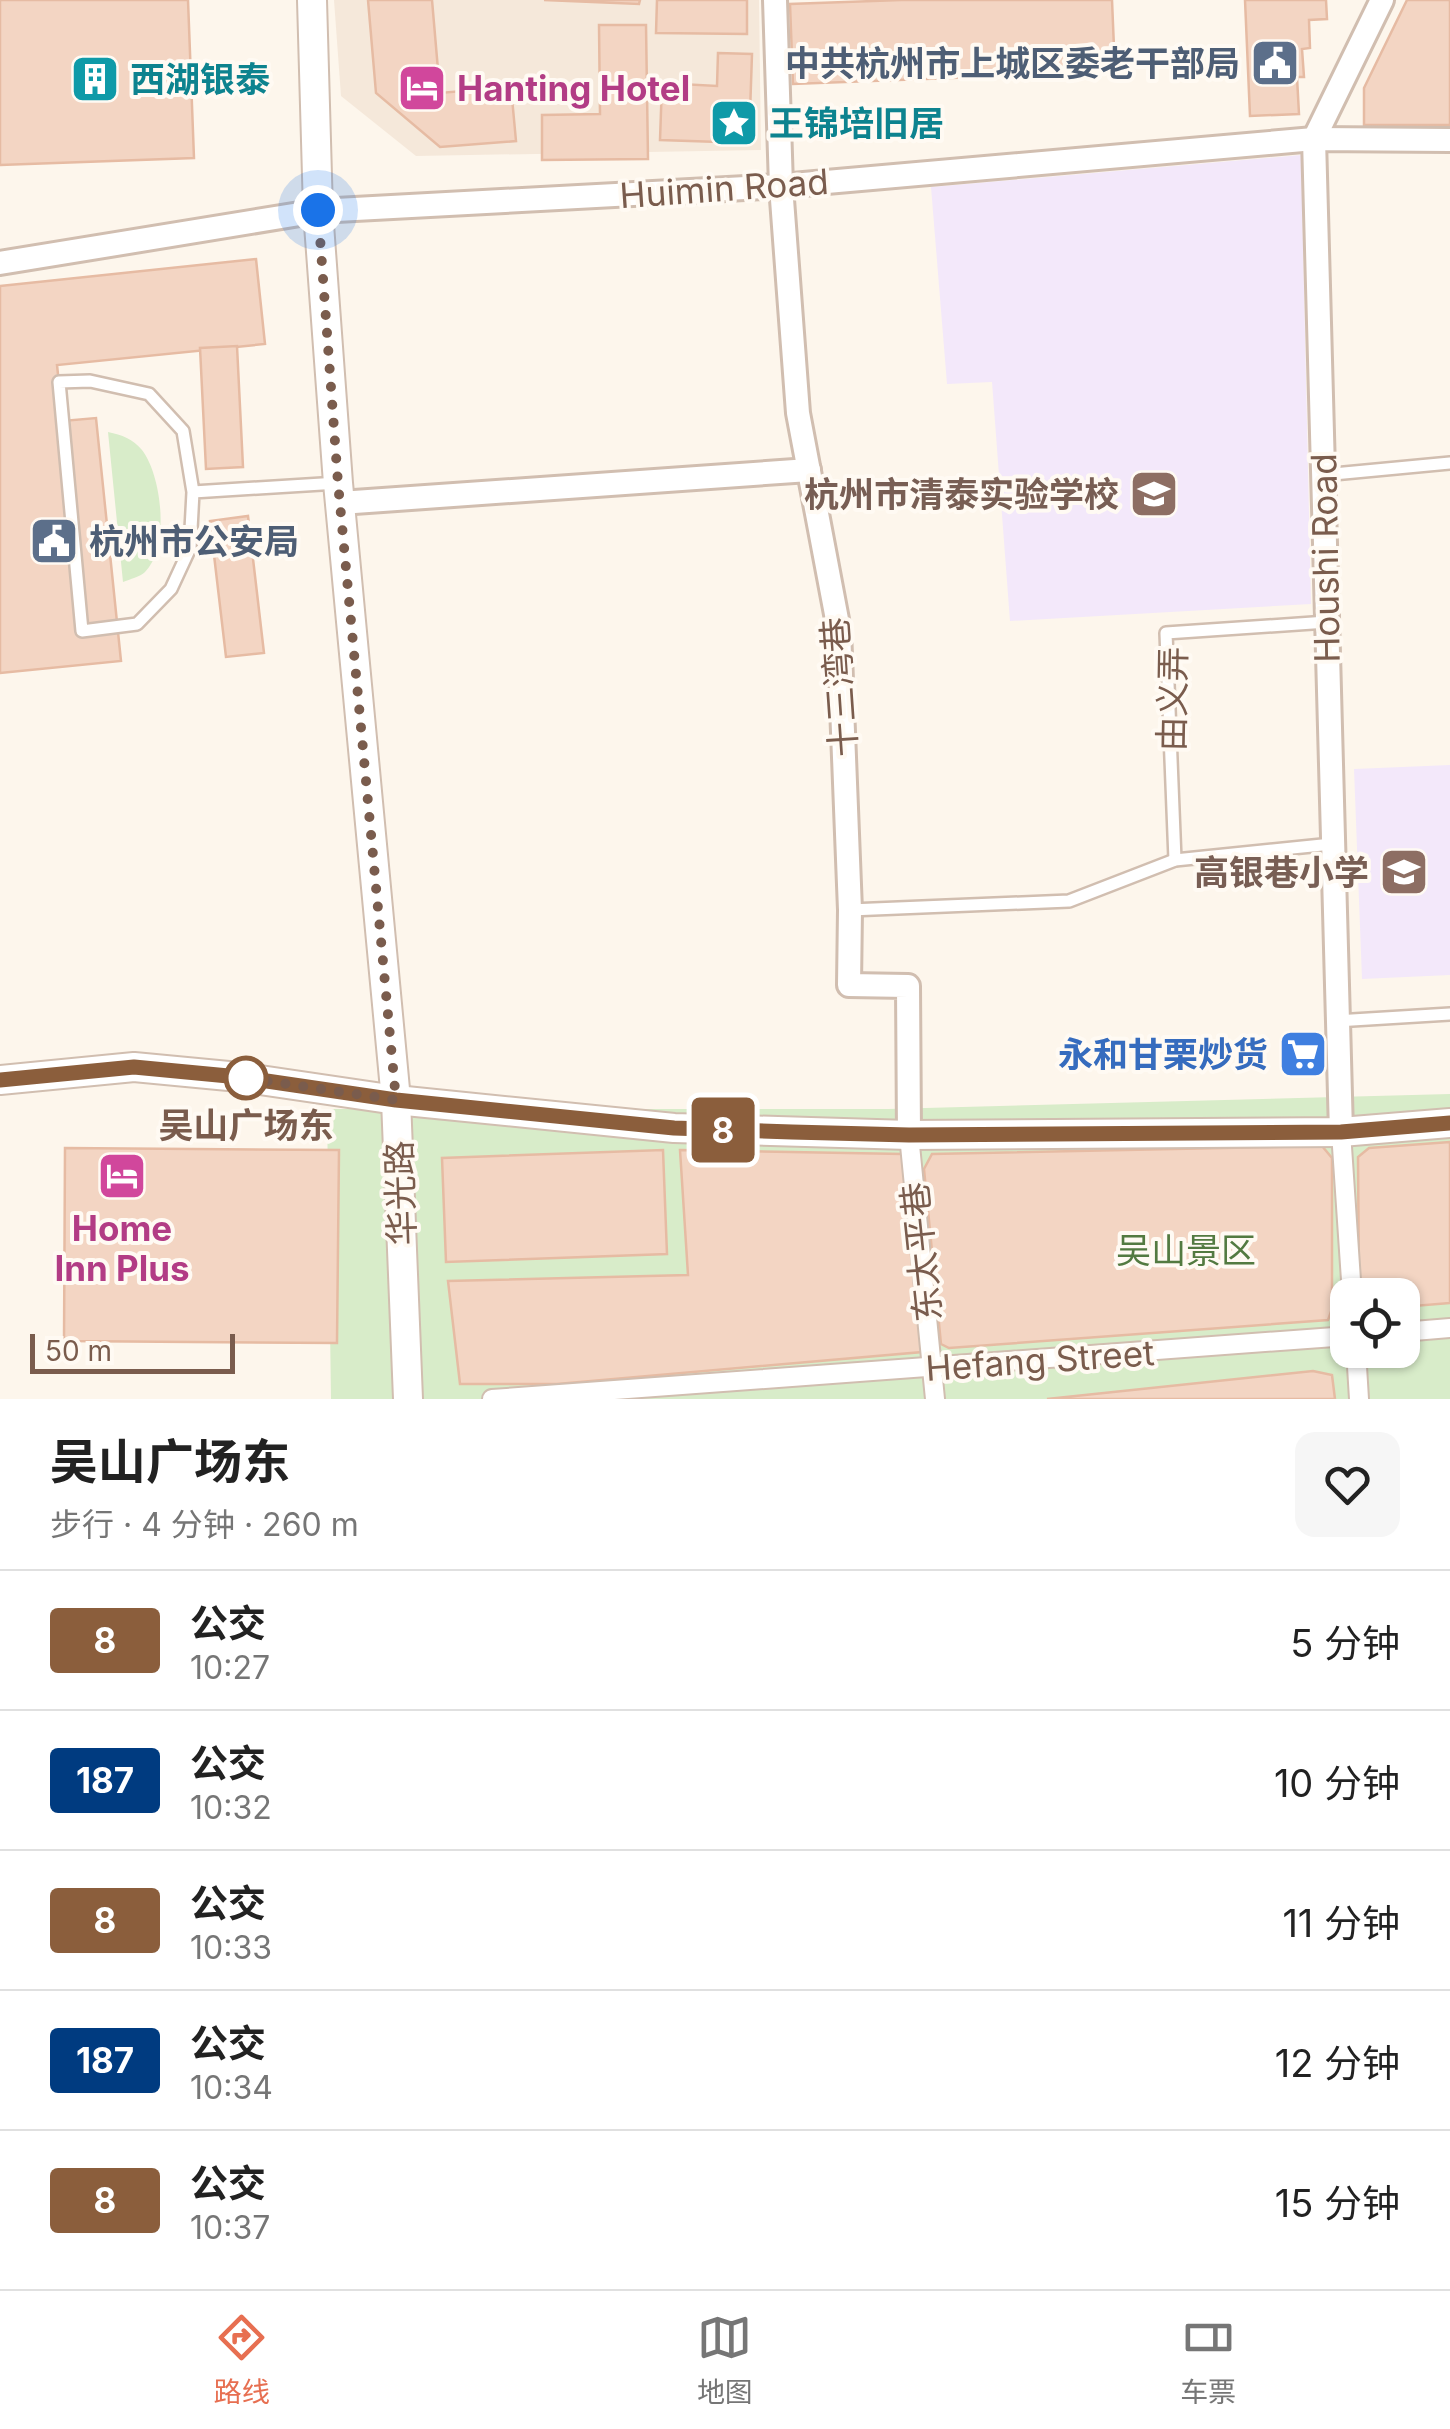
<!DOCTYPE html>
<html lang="zh">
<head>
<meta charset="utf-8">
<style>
  body { margin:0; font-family:Inter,"Noto Sans SC",sans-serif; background:#f6f6f6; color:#222; height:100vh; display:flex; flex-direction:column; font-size:38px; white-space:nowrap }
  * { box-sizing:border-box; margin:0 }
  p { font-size:32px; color:#767676 }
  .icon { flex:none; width:55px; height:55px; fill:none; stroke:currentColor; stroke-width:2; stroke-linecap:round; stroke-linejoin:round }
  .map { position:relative; height:1399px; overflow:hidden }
  .drawer { display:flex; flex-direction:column; background:#fff; flex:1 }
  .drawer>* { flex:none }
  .badge { padding:0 20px; border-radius:8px; font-size:35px; line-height:65px }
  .controls { position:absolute; left:1330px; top:1278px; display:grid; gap:20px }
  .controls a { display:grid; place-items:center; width:90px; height:90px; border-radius:20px; background:#fff; box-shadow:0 2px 8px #0004; font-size:50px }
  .scale { position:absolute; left:30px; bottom:25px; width:205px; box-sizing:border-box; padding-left:10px; border:5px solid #7a5c4d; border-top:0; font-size:28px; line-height:35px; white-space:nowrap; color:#7a5c4d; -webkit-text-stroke:8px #fffaf3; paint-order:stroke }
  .you { position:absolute; width:50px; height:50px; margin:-25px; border:8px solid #fff; border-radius:50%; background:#1a73e8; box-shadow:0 0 0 15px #1a73e833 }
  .map>.badge { position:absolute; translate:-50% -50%; box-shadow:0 0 0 5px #fff }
  .round { display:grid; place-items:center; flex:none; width:105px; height:105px; border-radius:20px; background:#f6f6f6 }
  .summary { display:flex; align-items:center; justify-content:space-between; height:170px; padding:0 50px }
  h1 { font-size:48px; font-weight:700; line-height:75px }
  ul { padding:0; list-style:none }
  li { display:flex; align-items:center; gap:30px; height:140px; padding:0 50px; border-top:2px solid #e0e0e0 }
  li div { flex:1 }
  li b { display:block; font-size:38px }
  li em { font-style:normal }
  li .badge { min-width:110px; font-weight:700; text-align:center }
  .dock { display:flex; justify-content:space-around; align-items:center; height:140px; border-top:2px solid #e0e0e0; background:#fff; font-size:28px; color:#767676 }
  .dock a { display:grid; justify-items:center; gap:5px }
  .dock .selected { color:#e76f51 }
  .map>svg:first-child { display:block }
  .residential { fill:#f5e8da }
  .education { fill:#f3e8fa }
  .green { fill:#d8ecc9; fill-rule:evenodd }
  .building { fill:#f3d5c3; stroke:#e6bba3; stroke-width:2.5 }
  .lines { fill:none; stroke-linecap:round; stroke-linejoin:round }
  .service-casing { stroke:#d1beb0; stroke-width:16 }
  .pedestrian-casing { stroke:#d1beb0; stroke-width:22 }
  .minor-casing { stroke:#d1beb0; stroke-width:28 }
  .tertiary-casing { stroke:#d1beb0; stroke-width:32 }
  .service { stroke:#fff; stroke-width:11 }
  .pedestrian { stroke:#fff; stroke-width:18 }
  .minor { stroke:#fff; stroke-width:22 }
  .tertiary { stroke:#fff; stroke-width:28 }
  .line-casing { stroke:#fff; stroke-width:22 }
  .line { stroke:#8b5e3c; stroke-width:15 }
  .walk { stroke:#7a5c4d; stroke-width:10; stroke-dasharray:0 18 }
  .stop-dot { fill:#fff; stroke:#8b5e3c; stroke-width:5 }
  .labels { text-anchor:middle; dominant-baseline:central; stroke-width:8; stroke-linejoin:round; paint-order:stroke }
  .service-label { font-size:35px; font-weight:bold; fill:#4e5e75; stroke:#fffaf3; text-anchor:end }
  .culture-label { font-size:35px; font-weight:bold; fill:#0d838f; stroke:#fffaf3; text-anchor:start }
  .hotel-label { font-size:35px; font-weight:bold; fill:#b23c85; stroke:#fffaf3; text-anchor:start }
  .street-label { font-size:35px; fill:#7a5c4d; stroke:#fffaf3 }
  .education-label { font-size:35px; font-weight:bold; fill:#785e54; stroke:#fffaf3; text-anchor:end }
  .shop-label { font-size:35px; font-weight:bold; fill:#366cbe; stroke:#fffaf3; text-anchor:end }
  .stop-label { font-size:35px; font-weight:bold; fill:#7a5c4d; stroke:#fffaf3 }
  .park-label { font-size:35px; fill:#537a41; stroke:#fffaf3 }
</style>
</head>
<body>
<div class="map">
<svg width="1450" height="1399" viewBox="0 0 1450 1399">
  <rect width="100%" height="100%" fill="#fdf6ec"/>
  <path class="residential" d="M 334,0 L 759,0 L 761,150 L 416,156 L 341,96 Z"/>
  <g class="education">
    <path d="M 1301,155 L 1311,604 L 1010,621 L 992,382 L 947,384 L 931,187 Z"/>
    <path d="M 1450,765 L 1450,975 L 1362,979 L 1354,769 Z"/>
  </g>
  <g class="green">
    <path d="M 108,432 C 122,435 133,439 142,450 C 162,476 170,547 145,572 C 140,577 130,579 123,582 Z"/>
    <path d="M 1450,1094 L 1450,1399 L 331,1399 L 327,1109 L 888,1109 ZM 1348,1295 L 1402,1295 L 1402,1350 L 1348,1350 Z"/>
  </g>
  <g class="building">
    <path d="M 0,0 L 188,0 L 194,158 L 0,165 Z"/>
    <path d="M 368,0 L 432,0 L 440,93 L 511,87 L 516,141 L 440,147 L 376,93 Z"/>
    <path d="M 544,0 L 640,0 L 639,4 Z"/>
    <path d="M 657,0 L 747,0 L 747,34 L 656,33 Z"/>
    <path d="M 901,0 L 1112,0 L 1115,72 L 793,84 L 790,4 Z"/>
    <path d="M 1245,0 L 1326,0 L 1327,19 L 1309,20 L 1310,48 L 1302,49 L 1304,77 L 1297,77 L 1299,114 L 1250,116 Z"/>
    <path d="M 1407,0 L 1450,0 L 1450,125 L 1364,125 L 1364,88 Z"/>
    <path d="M 599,25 L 646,25 L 648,159 L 542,160 L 542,115 L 600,114 Z"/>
    <path d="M 718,53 L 752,54 L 749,143 L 660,140 L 662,83 L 717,86 Z"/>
    <path d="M 256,259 L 265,344 L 57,365 L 63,421 L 96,418 L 121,661 L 0,673 L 0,286 Z"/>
    <path d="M 237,346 L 243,467 L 206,469 L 200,348 Z"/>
    <path d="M 248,516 L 264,653 L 226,657 L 210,521 Z"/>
    <path d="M 1450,1142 L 1450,1303 L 1402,1307 L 1402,1295 L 1362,1295 L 1359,1288 L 1358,1157 L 1369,1148 Z"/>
    <path d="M 1322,1146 L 1332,1158 L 1332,1309 L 1328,1320 L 949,1348 L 941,1344 L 924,1169 L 932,1154 Z"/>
    <path d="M 65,1148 L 339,1150 L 337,1343 L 64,1341 Z"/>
    <path d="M 663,1150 L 667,1254 L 446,1262 L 442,1158 Z"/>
    <path d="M 680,1150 L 903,1154 L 922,1352 L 557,1384 L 460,1384 L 448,1281 L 688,1275 Z"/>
    <path d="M 1313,1371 L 1332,1375 L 1335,1399 L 1047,1399 Z"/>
  </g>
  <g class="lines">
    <g class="service-casing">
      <g id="service">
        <path d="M 1323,475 L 1450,463"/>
        <path d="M 193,492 L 190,548 L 171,589 L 137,624 L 82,631 L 59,382 L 90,381 L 149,394 L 183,431 L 193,492 L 338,483"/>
        <path d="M 1175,860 L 1166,633 L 1327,622"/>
        <path d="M 850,910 L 1069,901 L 1175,860 L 1332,844"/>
        <path d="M 1336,1021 L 1450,1014"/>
      </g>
    </g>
    <g class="pedestrian-casing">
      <g id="pedestrian">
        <path d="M 1341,1132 L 1352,1295"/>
        <path d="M 909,1135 L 935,1399"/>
        <path d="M 1402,1332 L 1450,1328"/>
        <path d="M 1356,1350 L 1359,1399"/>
        <path d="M 492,1399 L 1348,1336"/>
      </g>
    </g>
    <g class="minor-casing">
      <g id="minor">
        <path d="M 775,0 L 781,186 L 798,413 L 839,630 L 850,910 L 849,985 L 908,986 L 909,1135"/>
        <path d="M 0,263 L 318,211 L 781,186 L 1314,139 L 1450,140"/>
        <path d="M 340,503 L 809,470"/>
        <path d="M 1341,1132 L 1314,139 L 1382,0"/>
      </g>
    </g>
    <g class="tertiary-casing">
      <g id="tertiary">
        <path d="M 312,0 L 318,211 L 338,483 L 396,1100 L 408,1399"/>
        <path d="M 0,1080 L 134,1067 L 239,1077 L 396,1100 L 674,1128 L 909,1135 L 1341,1132 L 1450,1123"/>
      </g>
    </g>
    <use href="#service" class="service"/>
    <use href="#pedestrian" class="pedestrian"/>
    <use href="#minor" class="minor"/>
    <use href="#tertiary" class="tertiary"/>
  </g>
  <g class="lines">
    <g class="line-casing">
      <path id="line" d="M 0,1080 L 134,1067 L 239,1077 L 396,1100 L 674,1128 L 792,1132 L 909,1135 L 1341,1132 L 1450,1123"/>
    </g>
    <use href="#line" class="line"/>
    <path class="walk" d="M 246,1078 L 239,1077 L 396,1100 L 338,483 L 318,210"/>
  </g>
  <defs>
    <g id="civic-square" transform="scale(2.5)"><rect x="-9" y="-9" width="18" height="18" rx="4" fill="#5c6f8a" stroke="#fffaf3"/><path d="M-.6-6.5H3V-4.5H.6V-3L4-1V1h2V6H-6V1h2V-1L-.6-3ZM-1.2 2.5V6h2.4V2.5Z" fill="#fff"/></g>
    <g id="building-square" transform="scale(2.5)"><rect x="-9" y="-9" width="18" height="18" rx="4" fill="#0f9aa8" stroke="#fffaf3"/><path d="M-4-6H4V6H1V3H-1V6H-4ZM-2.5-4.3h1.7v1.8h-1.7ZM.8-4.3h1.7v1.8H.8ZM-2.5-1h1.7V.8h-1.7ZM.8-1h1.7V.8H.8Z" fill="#fff"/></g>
    <g id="hotel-square" transform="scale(2.5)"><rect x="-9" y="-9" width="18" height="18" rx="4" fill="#d1479c" stroke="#fffaf3"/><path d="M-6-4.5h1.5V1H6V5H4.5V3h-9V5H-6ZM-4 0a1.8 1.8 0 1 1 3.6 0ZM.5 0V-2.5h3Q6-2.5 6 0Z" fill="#fff"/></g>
    <g id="sight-square" transform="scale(2.5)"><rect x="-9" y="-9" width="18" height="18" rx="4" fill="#0f9aa8" stroke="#fffaf3"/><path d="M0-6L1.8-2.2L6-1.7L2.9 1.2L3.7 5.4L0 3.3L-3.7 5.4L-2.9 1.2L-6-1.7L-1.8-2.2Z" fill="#fff"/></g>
    <g id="school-square" transform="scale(2.5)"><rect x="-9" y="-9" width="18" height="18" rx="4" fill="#8d6e63" stroke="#fffaf3"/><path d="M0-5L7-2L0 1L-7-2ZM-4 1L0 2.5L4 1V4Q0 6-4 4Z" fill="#fff"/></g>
    <g id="supermarket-square" transform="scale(2.5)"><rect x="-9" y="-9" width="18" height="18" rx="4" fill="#3f7fe0" stroke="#fffaf3"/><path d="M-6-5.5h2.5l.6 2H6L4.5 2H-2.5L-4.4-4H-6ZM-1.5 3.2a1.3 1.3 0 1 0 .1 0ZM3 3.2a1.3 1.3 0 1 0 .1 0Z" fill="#fff"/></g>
  </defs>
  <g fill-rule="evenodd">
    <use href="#civic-square" x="1275" y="63"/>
    <use href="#building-square" x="95" y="79"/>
    <use href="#hotel-square" x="422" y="88"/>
    <use href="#sight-square" x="734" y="123"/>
    <use href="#school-square" x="1154" y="494"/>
    <use href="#civic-square" x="54" y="541"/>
    <use href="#school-square" x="1404" y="872"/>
    <use href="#supermarket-square" x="1303" y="1054"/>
    <use href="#hotel-square" x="122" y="1176"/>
  </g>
  <circle class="stop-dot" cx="246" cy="1078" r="20"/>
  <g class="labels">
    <g class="service-label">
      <text x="1240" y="63">中共杭州市上城区委老干部局</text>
      <text x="89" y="541" text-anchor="start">杭州市公安局</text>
    </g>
    <g class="culture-label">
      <text x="130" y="79">西湖银泰</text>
      <text x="769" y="123">王锦培旧居</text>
    </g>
    <g class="hotel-label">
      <text x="457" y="88">Hanting Hotel</text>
      <text x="122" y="1228" text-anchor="middle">Home<tspan x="122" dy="40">Inn Plus</tspan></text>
    </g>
    <g class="street-label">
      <text transform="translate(724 188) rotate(-4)">Huimin Road</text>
      <text transform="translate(1325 558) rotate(-91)">Houshi Road</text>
      <text transform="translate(839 687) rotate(-94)">十三湾巷</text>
      <text transform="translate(1172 699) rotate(-89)">由义弄</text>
      <text transform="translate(400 1193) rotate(-92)">华光路</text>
      <text transform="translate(921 1252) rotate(-96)">东太平巷</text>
      <text transform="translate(1040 1360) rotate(-4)">Hefang Street</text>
    </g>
    <g class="education-label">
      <text x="1119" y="494">杭州市清泰实验学校</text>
      <text x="1369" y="872">高银巷小学</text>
    </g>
    <g class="shop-label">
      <text x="1268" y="1054">永和甘栗炒货</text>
    </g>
    <g class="stop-label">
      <text x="246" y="1125">吴山广场东</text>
    </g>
    <g class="park-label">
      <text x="1186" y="1250">吴山景区</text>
    </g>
  </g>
</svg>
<div class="controls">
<a><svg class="icon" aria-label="locate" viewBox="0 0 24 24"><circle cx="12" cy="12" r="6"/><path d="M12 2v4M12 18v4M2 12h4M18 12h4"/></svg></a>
</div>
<div class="scale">50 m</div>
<div class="you" style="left:318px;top:210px"></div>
<b class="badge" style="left:723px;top:1130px;background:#8b5e3c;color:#fff">8</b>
</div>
<section class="drawer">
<div class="summary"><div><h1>吴山广场东</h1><p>步行 · 4 分钟 · 260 m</p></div><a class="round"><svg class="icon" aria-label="heart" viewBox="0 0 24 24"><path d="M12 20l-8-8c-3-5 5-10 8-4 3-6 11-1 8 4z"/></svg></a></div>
<ul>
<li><span class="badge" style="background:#8b5e3c;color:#fff">8</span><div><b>公交</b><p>10:27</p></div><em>5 分钟</em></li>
<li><span class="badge" style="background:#003b80;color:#fff">187</span><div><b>公交</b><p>10:32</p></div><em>10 分钟</em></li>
<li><span class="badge" style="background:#8b5e3c;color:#fff">8</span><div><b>公交</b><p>10:33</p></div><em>11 分钟</em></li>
<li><span class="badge" style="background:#003b80;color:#fff">187</span><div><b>公交</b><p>10:34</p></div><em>12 分钟</em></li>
<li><span class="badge" style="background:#8b5e3c;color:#fff">8</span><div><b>公交</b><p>10:37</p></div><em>15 分钟</em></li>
</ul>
</section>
<nav class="dock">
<a class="selected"><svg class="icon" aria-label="directions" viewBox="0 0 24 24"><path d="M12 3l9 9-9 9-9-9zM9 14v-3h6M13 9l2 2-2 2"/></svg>路线</a>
<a><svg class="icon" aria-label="map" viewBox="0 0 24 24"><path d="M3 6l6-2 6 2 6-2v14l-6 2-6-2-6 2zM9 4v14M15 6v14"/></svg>地图</a>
<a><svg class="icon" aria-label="tickets" viewBox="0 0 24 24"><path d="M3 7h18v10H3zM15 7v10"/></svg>车票</a>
</nav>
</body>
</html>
